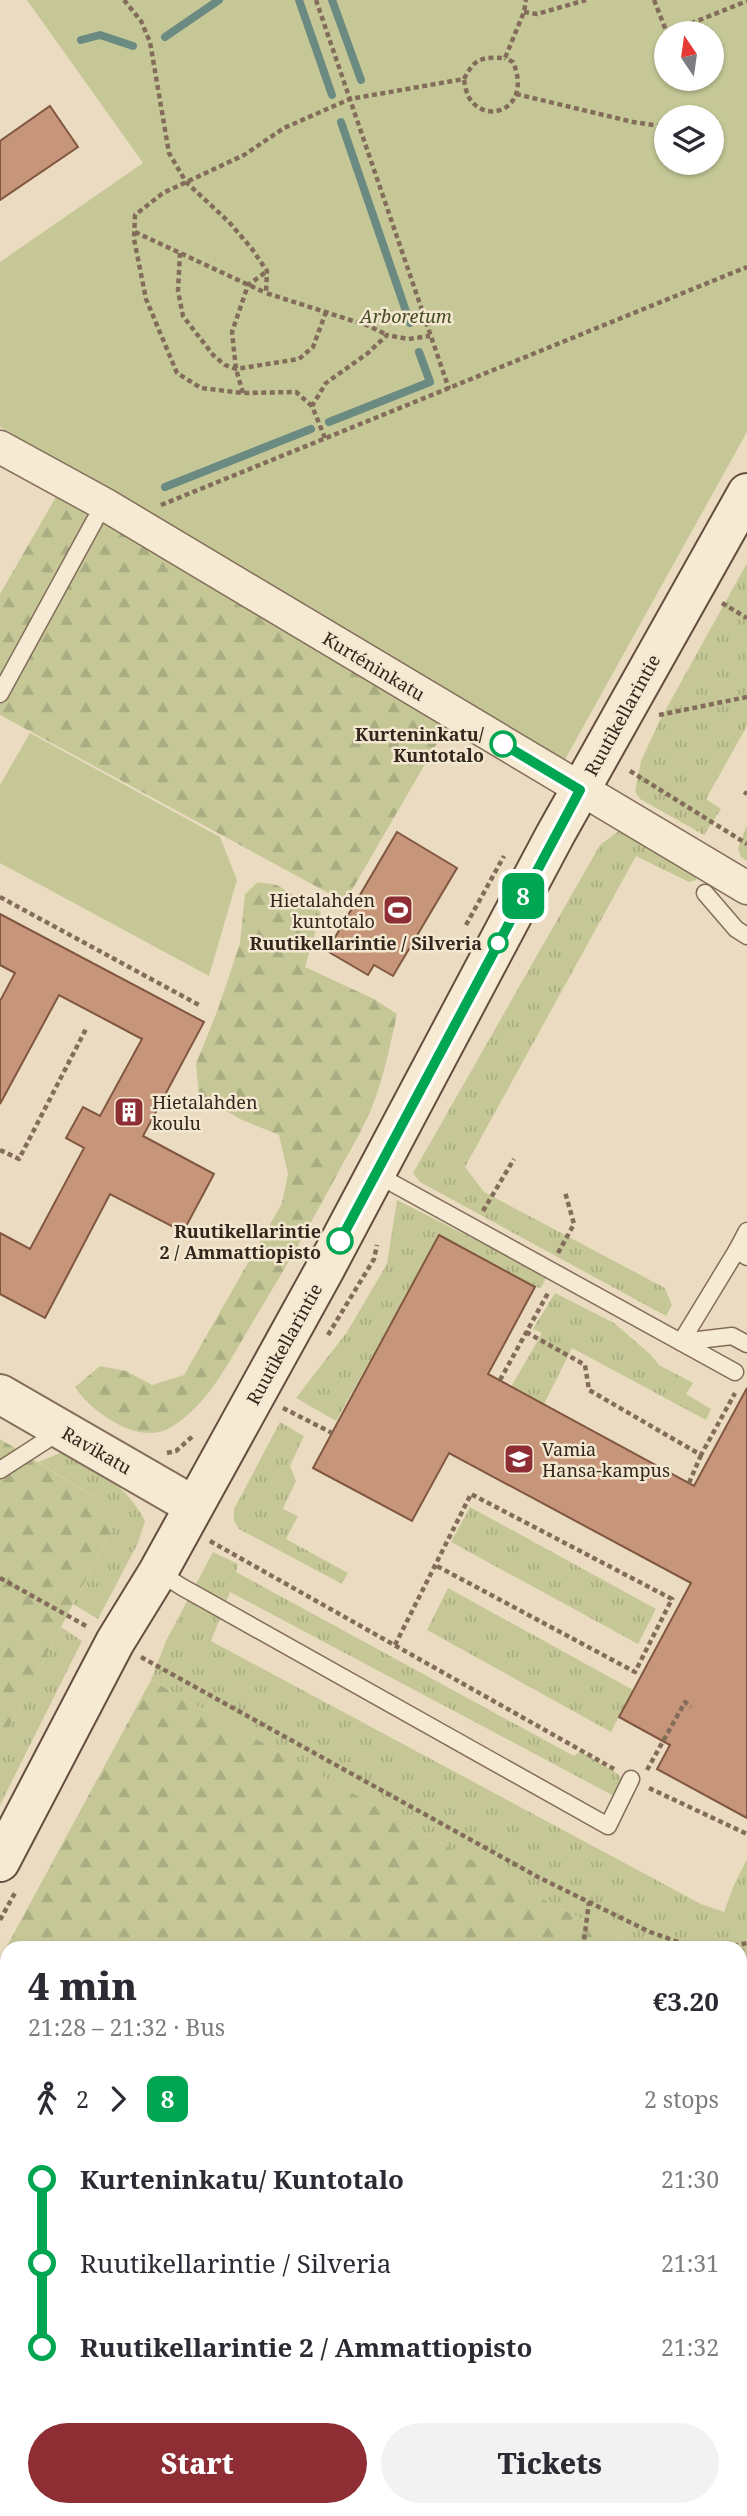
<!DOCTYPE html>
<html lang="en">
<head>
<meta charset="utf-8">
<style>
  body { margin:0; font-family:"Noto Serif",serif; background:#f2f2f3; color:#2b2b33; height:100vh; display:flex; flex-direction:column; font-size:26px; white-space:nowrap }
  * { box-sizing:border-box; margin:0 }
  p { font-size:23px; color:#7c7c81 }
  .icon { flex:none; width:38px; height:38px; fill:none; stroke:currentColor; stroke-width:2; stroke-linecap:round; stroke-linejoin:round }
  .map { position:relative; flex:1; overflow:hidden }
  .details { position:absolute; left:0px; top:1941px; width:747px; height:576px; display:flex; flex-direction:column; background:#fff; border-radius:21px 21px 0 0; box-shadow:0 2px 5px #0004 }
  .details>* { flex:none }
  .badge { padding:0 14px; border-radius:10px; font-size:24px; line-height:46px }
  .needle { width:46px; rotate:347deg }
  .tools { position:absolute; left:654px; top:21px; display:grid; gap:14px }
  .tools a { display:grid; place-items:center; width:70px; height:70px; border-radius:50%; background:#fff; box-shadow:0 2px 5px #0004; font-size:35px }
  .map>.badge { position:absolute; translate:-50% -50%; box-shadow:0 0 0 4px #fff }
  .legs { display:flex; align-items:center; gap:10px; height:77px; padding:0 28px; font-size:23px }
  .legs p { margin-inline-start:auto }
  .summary { display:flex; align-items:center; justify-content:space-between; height:119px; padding:0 28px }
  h1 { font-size:38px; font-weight:800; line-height:52px }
  .cta { display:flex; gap:14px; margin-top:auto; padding:14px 28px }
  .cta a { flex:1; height:80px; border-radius:42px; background:#8e2d34; color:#fff; font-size:28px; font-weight:800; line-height:80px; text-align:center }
  .cta a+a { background:#f2f2f3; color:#2b2b33 }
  ul { padding:0 28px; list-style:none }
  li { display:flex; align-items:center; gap:24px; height:84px; font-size:26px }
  li i { display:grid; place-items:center; width:10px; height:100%; margin:0 9px; background:currentColor }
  li i::after { content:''; width:18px; height:18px; margin:-9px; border:5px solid; border-radius:50%; background:#fff }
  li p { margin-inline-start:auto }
  li:first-child i { background:linear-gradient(#0000 50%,currentColor 0) }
  li:last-child i { background:linear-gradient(currentColor 50%,#0000 0) }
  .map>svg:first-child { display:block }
  .grass { fill:url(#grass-tufts) }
  .forest { fill:url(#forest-firs) }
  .green { fill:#c5c896; fill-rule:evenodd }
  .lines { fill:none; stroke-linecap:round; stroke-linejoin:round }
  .stream { stroke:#6b8a81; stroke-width:8 }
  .building { fill:#c79579; stroke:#805741; stroke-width:2 }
  .service-casing { stroke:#836d5a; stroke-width:19 }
  .minor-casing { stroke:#836d5a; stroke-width:35 }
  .tertiary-casing { stroke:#836d5a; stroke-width:42 }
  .secondary-casing { stroke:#644e3d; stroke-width:42 }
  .path { stroke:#836d5a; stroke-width:4.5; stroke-dasharray:5 3.5; stroke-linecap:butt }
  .service { stroke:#f6ead3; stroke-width:16 }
  .minor { stroke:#f6ead3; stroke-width:32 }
  .tertiary { stroke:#f6ead3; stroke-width:38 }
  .secondary { stroke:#f6ead3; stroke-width:38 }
  .line-1-casing { stroke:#fff; stroke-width:16 }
  .line-1 { stroke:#00a651; stroke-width:10 }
  .stop-1-dot { fill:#fff; stroke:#00a651; stroke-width:3.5 }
  .labels { text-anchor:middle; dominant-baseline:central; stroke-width:5; stroke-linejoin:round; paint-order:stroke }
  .park-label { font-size:18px; font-style:italic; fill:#464e25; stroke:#f3e7d0 }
  .street-label { font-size:18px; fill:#33271d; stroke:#f3e7d0 }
  .stop-label { font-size:18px; font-weight:bold; fill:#33271d; stroke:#f3e7d0; text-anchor:end }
  .poi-label { font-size:18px; fill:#33271d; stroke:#f3e7d0; text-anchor:start }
</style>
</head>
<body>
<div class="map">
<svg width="747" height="2516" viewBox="0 0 747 2516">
  <defs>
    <pattern id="grass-tufts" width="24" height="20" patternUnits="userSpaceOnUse" patternTransform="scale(1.75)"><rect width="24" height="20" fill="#c5c896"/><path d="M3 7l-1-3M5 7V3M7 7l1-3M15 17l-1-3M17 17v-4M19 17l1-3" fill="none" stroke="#aaac81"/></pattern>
    <pattern id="forest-firs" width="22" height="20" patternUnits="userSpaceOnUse" patternTransform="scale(1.75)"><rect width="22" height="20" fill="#c5c896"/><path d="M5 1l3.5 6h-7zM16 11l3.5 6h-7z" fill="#aaac81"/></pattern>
  </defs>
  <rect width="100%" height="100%" fill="#ebdcc1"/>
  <g class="grass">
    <path d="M 747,563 L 747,726 L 706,799 L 721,809 L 704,835 L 640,799 L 635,791 L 641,761 L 660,720 Z"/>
    <path d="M 747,825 L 747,861 L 741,857 L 738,849 Z"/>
    <path d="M 625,826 L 698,866 L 696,880 L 689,882 L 636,856 L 465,1167 L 484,1192 L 665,1288 L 672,1305 L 666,1316 L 420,1182 L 413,1173 L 600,845 Z"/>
    <path d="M 397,1200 L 547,1276 L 541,1288 L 535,1287 L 439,1236 L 336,1421 L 296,1398 L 347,1332 L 387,1264 Z"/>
    <path d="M 555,1293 L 614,1323 L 650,1354 L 659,1365 L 693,1383 L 686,1394 L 711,1409 L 706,1420 L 572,1348 L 544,1404 L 511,1387 L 542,1333 L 533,1329 Z"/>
    <path d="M 280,1422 L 304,1436 L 290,1466 L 296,1481 L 283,1509 L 298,1516 L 286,1539 L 348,1573 L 342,1584 L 239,1529 L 234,1521 L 234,1509 Z"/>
    <path d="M 63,1452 C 96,1467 128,1487 145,1521 L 138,1543 L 98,1619 L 73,1604 L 120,1513 L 38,1462 Z"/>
    <path d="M 470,1507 L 656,1609 L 638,1644 L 451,1542 Z"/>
    <path d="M 213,1552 L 238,1564 L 236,1572 L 574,1756 L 580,1751 L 618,1774 L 623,1780 L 614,1796 L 230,1592 L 211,1641 L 701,1904 L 724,1912 L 734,1885 L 747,1859 L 747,1956 L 740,1957 L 740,1948 L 658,1948 L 619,1938 L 525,1890 L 151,1680 L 166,1641 Z"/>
    <path d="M 448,1588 L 633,1690 L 611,1732 L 427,1630 Z"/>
    <path d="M 61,1627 L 82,1641 L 0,1805 L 0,1745 Z"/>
    <path d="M 0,2080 L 7,2081 L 7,2161 L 0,2160 Z"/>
  </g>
  <g class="forest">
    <path d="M 60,490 L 446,728 L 345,902 L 0,715 L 0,594 Z"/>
    <path d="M 258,882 L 277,885 L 321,912 L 305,967 L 374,999 L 397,1014 C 390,1046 384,1077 372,1107 C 362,1132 346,1157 333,1182 C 308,1229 281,1275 254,1320 C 230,1359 210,1404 170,1428 C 139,1446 91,1412 75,1387 L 100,1366 L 126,1371 L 152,1385 L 184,1375 L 282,1203 L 288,1174 L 279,1135 L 240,1119 L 199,1096 L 196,1064 L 218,1009 L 240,943 L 245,894 Z"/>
    <path d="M 0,1439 L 120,1513 L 0,1745 Z"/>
    <path d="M 151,1680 L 525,1890 L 619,1938 L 658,1948 L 7,1948 L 7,2018 L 0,2018 L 0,1959 Z"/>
    <path d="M 747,1956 L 747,2173 L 740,2161 L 740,1957 Z"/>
  </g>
  <g class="green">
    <path d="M 27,0 L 747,0 L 747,432 L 562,765 L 0,427 L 0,262 L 143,163 ZM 667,33 L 712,33 L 712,79 L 667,79 ZM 667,117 L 712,117 L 712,163 L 667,163 Z"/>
    <path d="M 30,733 L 220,837 L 237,880 L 209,976 L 0,863 L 0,785 Z"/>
    <path d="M 0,2232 L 7,2234 L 7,2510 L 740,2510 L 740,2261 L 747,2280 L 747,2516 L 0,2516 Z"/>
  </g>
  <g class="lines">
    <g class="stream">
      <path d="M 299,0 L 332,95"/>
      <path d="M 332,0 L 361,80"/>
      <path d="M 165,37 L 219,0"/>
      <path d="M 81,40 L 100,35 L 133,46"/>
      <path d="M 341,122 L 410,323"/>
      <path d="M 329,422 L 430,382 L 419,352"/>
      <path d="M 165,487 L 311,429"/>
    </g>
  </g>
  <g class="building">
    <path d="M 50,106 L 78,147 L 0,200 L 0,141 Z"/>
    <path d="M 397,832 L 457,868 L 393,976 L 374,965 L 368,975 L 327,951 Z"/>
    <path d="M 0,914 L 204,1022 L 143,1136 L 214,1174 L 183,1232 L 110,1194 L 45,1318 L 0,1294 L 0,1233 L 30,1249 L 84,1148 L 66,1138 L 83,1107 L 100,1116 L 142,1039 L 59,995 L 0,1104 L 0,1001 L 15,973 L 0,965 Z"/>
    <path d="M 439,1235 L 535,1287 L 488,1374 L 694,1486 L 747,1388 L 747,1818 L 657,1769 L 670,1745 L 619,1717 L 691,1583 L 449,1453 L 412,1521 L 313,1468 Z"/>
  </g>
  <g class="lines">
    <g class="service-casing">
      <g id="service">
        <path d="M 0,694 L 95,520"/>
        <path d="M 705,893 L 736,929 L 747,936"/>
        <path d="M 374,1173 L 735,1372"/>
        <path d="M 737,1250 L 747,1231"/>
        <path d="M 681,1342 L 737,1250 L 747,1257"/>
        <path d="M 681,1342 L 732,1336 L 747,1344"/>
        <path d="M 0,1470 L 62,1430"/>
        <path d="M 158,1572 L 182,1587 L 608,1826 L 631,1779"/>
        <path d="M 0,2049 L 7,2050"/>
        <path d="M 740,2215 L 746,2222 L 740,2273"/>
        <path d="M 740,2293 L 747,2308"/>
      </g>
    </g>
    <g class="minor-casing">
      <path id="minor" d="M 0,447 L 104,504 L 747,888"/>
    </g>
    <g class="tertiary-casing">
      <path id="tertiary" d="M 0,1394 L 194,1506"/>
    </g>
    <g class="secondary-casing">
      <path id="secondary" d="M 0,1862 L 115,1642 L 158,1572 L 325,1269 L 555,835 L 747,493"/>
    </g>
    <g class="path">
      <path d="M 124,0 L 141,21 L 150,42 L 169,153 L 186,182 L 229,222 L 252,249 L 267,271 L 266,293 L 369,326 L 387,335"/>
      <path d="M 316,0 L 449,389"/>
      <path d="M 654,0 L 667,33"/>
      <path d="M 524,12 L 537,14 L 586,0"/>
      <path d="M 667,33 L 747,1"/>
      <path d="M 464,80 C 465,85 466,91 468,96 C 485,127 533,109 513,62 L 505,58"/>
      <path d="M 516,94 L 633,122 L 661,126"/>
      <path d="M 135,232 L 266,293"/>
      <path d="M 180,253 L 178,291 L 183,316 L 213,355 L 225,365 L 236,369 L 299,359 L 313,347 L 326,312"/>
      <path d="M 243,393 L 236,369 L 232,332 L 248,285 L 266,272"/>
      <path d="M 312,406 L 296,392 L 243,393 L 201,388 L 177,373 L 146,299 L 134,239 L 135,215 L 163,193 L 244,155 L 284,128 L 350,99 L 464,79 C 475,58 481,57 505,58 L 524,12 L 526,0"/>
      <path d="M 325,438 L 312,406 L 326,383 L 368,353 L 387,335 L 408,339 L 430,336"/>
      <path d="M 161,505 L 747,267"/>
      <path d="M 722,603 L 747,618"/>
      <path d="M 659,715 L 747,697"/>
      <path d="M 630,771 L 747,844"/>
      <path d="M 744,792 L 747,794"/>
      <path d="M 0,897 L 199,1005"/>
      <path d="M 466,925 L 504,856"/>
      <path d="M 0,1150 L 19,1159 L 87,1027"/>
      <path d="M 483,1211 L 514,1159"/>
      <path d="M 558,1253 L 574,1224 L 565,1192"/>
      <path d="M 526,1332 L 585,1365 L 589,1390 L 701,1455 L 735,1393"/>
      <path d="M 328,1335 L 374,1259 L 377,1245"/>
      <path d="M 500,1380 L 548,1293"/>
      <path d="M 283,1408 L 332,1433"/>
      <path d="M 167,1453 L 176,1451 L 194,1435"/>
      <path d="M 689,1483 L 701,1455"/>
      <path d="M 210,1541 L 614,1769"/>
      <path d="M 0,1578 L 88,1627"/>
      <path d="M 395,1645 L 471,1494 L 672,1599 L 635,1672 L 435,1565"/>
      <path d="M 141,1657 L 538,1877 L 650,1932 L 684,1944 L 725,1948"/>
      <path d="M 647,1770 L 685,1702 L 691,1707"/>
      <path d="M 649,1788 L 747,1834"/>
      <path d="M 0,1920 L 16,1891"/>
      <path d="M 583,1948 L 589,1902"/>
      <path d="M 725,1948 L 747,1943"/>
      <path d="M 0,2290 L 7,2280"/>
      <path d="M 0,2501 L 7,2508"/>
      <path d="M 8,2510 L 15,2516"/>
      <path d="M 724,2516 L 726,2510"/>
    </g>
    <use href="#service" class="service"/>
    <use href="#minor" class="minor"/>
    <use href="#tertiary" class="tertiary"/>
    <use href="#secondary" class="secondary"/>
  </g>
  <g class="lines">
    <g class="line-1-casing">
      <path id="line-1" d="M 340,1241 L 580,790 L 503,744"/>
    </g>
    <use href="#line-1" class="line-1"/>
  </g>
  <defs>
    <g id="stadium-square" transform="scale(1.575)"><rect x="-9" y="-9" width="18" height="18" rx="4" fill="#8e2d34" stroke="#f3e7d0"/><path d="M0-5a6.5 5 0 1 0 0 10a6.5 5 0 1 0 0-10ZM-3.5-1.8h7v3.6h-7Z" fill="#fff"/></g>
    <g id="building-square" transform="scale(1.575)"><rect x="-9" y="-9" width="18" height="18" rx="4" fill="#8e2d34" stroke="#f3e7d0"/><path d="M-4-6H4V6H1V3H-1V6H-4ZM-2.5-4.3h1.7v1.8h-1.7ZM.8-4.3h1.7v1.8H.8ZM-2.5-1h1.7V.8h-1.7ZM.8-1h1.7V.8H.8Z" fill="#fff"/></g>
    <g id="school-square" transform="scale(1.575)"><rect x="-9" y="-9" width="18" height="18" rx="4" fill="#8e2d34" stroke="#f3e7d0"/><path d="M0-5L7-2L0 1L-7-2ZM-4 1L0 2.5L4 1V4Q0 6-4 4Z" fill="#fff"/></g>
  </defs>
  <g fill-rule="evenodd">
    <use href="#stadium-square" x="398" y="910"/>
    <use href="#building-square" x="129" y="1112"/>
    <use href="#school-square" x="519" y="1459"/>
  </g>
  <g class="stop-1-dot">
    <circle cx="503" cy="744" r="12"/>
    <circle cx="498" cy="943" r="9"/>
    <circle cx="340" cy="1241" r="12"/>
  </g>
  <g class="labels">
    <g class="park-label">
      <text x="406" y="316">Arboretum</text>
    </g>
    <g class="street-label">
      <text transform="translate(374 666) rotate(31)">Kurténinkatu</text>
      <text transform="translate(622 715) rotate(-61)">Ruutikellarintie</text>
      <text transform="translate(284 1344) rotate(-61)">Ruutikellarintie</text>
      <text transform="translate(97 1450) rotate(30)">Ravikatu</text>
    </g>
    <g class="stop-label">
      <text x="484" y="734">Kurteninkatu/<tspan x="484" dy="21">Kuntotalo</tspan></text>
      <text x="482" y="943">Ruutikellarintie / Silveria</text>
      <text x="321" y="1231">Ruutikellarintie<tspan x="321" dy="21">2 / Ammattiopisto</tspan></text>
    </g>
    <g class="poi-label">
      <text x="375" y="900" text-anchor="end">Hietalahden<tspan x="375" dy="21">kuntotalo</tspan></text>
      <text x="152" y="1102">Hietalahden<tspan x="152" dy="21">koulu</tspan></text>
      <text x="542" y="1449">Vamia<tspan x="542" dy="21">Hansa-kampus</tspan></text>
    </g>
  </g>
</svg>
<div class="tools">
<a><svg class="needle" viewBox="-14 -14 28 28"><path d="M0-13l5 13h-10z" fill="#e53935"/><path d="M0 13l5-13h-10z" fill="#7c7c81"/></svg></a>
<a><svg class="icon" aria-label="layers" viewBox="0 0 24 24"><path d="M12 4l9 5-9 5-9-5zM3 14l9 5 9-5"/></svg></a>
</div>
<b class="badge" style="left:523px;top:896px;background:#00a651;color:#fff">8</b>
<section class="details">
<div class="summary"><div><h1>4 min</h1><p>21:28 – 21:32 · Bus</p></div><b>€3.20</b></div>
<div class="legs"><svg class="icon" aria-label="walk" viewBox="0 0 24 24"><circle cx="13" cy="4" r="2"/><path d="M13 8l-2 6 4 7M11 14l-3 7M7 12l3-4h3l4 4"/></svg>2<svg class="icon" aria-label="forward" viewBox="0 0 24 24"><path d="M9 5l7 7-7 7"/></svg><b class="badge" style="background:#00a651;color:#fff">8</b><p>2 stops</p></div>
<ul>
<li><i style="color:#00a651"></i><b>Kurteninkatu/ Kuntotalo</b><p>21:30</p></li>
<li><i style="color:#00a651"></i><span>Ruutikellarintie / Silveria</span><p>21:31</p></li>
<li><i style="color:#00a651"></i><b>Ruutikellarintie 2 / Ammattiopisto</b><p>21:32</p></li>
</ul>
<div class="cta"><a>Start</a><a>Tickets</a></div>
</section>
</div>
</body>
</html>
